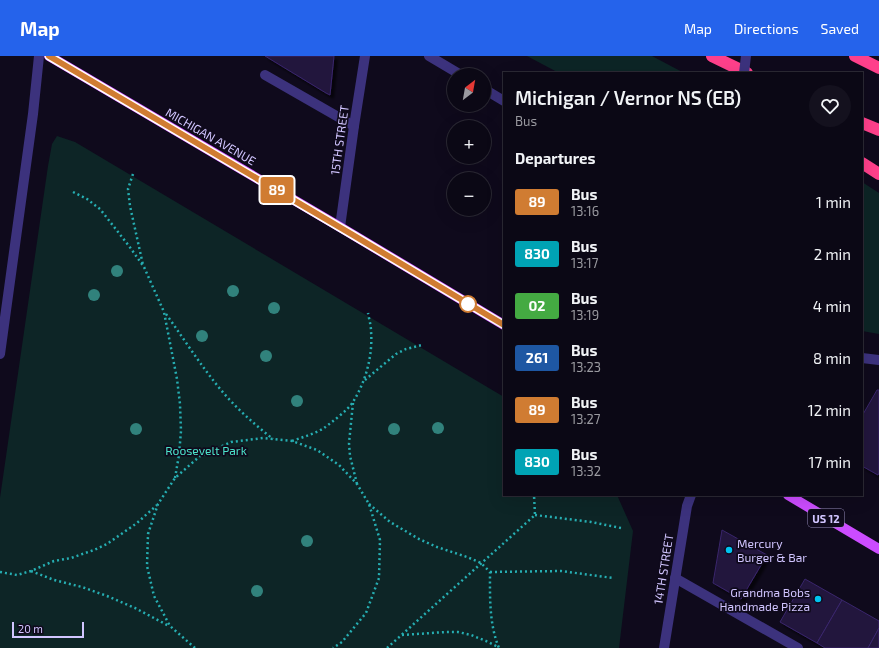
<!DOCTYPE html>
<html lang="en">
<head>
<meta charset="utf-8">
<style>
  body { margin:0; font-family:"Exo 2",sans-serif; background:#14111e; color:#f1f3f6; height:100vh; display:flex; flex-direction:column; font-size:15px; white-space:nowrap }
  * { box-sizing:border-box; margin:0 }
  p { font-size:13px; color:#9a9aa0 }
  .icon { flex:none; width:22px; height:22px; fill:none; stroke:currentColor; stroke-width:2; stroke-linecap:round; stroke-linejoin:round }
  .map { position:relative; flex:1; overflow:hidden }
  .side { position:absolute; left:503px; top:16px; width:360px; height:424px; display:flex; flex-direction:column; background:#0b0815; border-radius:0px; box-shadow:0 4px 16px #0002,0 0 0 1px #2b2934 }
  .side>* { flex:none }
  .badge { padding:0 8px; border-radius:3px; font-size:14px; line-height:26px }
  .needle { width:26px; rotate:31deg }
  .buttons { position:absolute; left:447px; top:12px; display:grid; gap:8px }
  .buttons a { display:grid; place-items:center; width:44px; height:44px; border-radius:50%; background:#0b0815; box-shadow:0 4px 16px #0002,0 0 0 1px #2b2934; font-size:20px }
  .scale { position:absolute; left:12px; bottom:10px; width:72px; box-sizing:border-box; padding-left:4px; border:2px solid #d1c5ff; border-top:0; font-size:11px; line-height:14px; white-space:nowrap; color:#d1c5ff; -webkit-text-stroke:3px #0f0a1c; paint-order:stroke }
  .map>.badge { position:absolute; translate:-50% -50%; box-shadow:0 0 0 2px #fff }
  h2 { padding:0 12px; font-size:15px; line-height:36px }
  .round { display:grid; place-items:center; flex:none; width:42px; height:42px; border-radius:21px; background:#14111e }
  .head { display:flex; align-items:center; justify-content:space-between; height:68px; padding:0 12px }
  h1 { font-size:19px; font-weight:600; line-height:30px }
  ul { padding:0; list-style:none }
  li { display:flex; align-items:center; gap:12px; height:52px; padding:0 12px }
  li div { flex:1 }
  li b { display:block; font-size:15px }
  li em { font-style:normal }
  li .badge { min-width:44px; font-weight:700; text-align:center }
  header { display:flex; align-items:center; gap:24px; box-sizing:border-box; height:56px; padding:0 20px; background:#2563eb; color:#fff }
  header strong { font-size:19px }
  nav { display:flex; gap:22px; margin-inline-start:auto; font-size:14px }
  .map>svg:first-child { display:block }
  .green { fill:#0d2526 }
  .building { fill:#21153e; stroke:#3a266b; filter:url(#shadow) }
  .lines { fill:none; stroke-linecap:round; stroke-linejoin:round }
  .path { stroke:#26aeb2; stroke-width:2.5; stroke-dasharray:2 3; stroke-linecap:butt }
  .service { stroke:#3c327d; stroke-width:10 }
  .minor { stroke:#3c327d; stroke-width:10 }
  .tertiary { stroke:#3c327d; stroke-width:10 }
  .primary { stroke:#cc4cff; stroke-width:10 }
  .motorway { stroke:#ff408b; stroke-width:12 }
  .tertiary-bridge { stroke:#3c327d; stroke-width:10 }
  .tree { fill:#31827c }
  .line-casing { stroke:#fff; stroke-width:9 }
  .line { stroke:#d07c32; stroke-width:6 }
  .stop-dot { fill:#fff; stroke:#d07c32; stroke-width:2 }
  .poi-dot { fill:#00c3f0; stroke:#0f0a1c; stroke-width:1.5 }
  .labels { text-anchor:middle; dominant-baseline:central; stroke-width:3.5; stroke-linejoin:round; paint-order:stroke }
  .shield { fill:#0f0a1c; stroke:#978dbb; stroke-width:1 }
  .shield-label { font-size:11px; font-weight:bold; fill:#d1c5ff }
  .street-label { font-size:12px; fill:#d1c5ff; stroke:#0f0a1c }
  .park-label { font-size:12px; fill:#4ce4cb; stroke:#0f0a1c }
  .poi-label { font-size:12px; fill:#d1c5ff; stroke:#0f0a1c; text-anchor:start }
</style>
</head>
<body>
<header>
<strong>Map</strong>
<nav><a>Map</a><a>Directions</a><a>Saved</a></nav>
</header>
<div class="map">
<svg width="879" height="592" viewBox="0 0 879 592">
  <defs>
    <filter id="shadow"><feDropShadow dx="3.5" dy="3.5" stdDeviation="1" flood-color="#0009"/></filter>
  </defs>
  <rect width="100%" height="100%" fill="#0f0a1c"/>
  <g class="green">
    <path d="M 527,0 L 652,0 L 684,17 L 559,17 Z"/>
    <path d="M 57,80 L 75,86 L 504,341 L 504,439 L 617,439 L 633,475 L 619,592 L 0,592 L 0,442 L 48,110 L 52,88 Z"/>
    <path d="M 862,126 L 879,137 L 879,278 L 862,275 Z"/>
  </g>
  <g class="building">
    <path d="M 265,0 L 334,0 L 330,39 L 326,37 Z"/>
    <path d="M 877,334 L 879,334 L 879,417 L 878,419 L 862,410 L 862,360 Z"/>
    <path d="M 722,474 L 767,499 L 741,543 L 713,527 Z"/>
    <path d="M 805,523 L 842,544 L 817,587 L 780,566 Z"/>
    <path d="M 842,544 L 879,565 L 879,572 L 868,592 L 825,592 L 817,587 Z"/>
    <path d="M 879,572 L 879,592 L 868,592 Z"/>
  </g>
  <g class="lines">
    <g class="path">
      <path d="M 133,118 L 128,133 L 130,150 L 143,209"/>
      <path d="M 73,136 L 87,143 L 100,153 L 129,190 L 144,211 L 164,256 L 177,323 L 180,348 L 181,375 L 179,399 L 175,422"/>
      <path d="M 166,258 C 184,283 201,310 221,334 C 236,352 254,368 273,383"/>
      <path d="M 365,324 L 396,298 L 406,293 L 422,289"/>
      <path d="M 353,347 L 349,387 L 350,400 L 357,428"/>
      <path d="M 292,385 C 303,381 314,378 324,372 C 331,367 349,353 353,346 C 366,325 373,299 371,275 C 371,269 369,263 368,257"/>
      <path d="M 369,448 L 390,466 L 419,483 L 437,491 L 467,501 L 481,507 L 490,516 C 490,541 489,568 499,592"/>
      <path d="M 535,459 L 591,466 L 621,472"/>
      <path d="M 31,515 L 54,524 L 82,531 L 107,540 L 135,552 L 169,570"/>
      <path d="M 0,516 L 17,519 L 31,515 L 54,505 L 71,502 L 94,494 L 107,488 L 137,467 L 157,449"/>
      <path d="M 490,516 L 561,515 L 613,522"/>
      <path d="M 402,579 L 446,576 L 458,576 L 471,579 L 486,585 L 498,591"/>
      <path d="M 195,592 L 170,570 L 154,540 L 147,510 L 148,478 L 158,448 L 175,422 L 200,400 L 231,386 L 263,382 L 292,385 L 317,394 L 339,409 L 357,428 L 369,448 L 380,484 L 379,522 L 366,557 L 342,586 L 333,592"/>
      <path d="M 387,592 L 535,459 L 534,439"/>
    </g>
    <g class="service">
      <path d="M 429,0 L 461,19"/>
      <path d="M 265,19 L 354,70"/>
      <path d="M 484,33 L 504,45"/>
      <path d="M 675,522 L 798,592"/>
    </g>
    <g class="minor">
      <path d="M 340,171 L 354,70 L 365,0"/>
      <path d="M 664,592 L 687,450 L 691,439"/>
    </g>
    <g class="tertiary">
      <path d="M 0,298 L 33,58 L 39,0"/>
      <path d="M 862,302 L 879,304"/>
    </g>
    <g class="primary">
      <path d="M 49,0 L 340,171 L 504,269"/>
      <path d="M 788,439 L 879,493"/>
    </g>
    <g class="motorway">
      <path d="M 712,0 L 747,17"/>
      <path d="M 855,0 L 879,12"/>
      <path d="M 862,67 L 879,74"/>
      <path d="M 862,107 L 879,118"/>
    </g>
    <path class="tertiary-bridge" d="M 744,17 L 746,0"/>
  </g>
  <g class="tree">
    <circle cx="117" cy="215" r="6"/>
    <circle cx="233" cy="235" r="6"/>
    <circle cx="94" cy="239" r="6"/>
    <circle cx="274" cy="252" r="6"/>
    <circle cx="202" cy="280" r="6"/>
    <circle cx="266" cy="300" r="6"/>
    <circle cx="297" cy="345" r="6"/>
    <circle cx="438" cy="372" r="6"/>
    <circle cx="136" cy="373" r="6"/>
    <circle cx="394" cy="373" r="6"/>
    <circle cx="307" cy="485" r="6"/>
    <circle cx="257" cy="535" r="6"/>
  </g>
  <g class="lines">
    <g class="line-casing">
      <path id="line" d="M 49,0 L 353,179 L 504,269"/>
    </g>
    <use href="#line" class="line"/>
  </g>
  <circle class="stop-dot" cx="468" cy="248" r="8"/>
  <g class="poi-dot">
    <circle cx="729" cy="494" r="4"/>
    <circle cx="818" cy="543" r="4"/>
  </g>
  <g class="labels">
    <rect class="shield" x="808" y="453" width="36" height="18" rx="3"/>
    <g class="shield-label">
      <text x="826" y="462">US 12</text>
    </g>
    <g class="street-label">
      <text transform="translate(211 80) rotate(30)">MICHIGAN AVENUE</text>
      <text transform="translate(339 84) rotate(-82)">15TH STREET</text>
      <text transform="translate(663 513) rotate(-81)">14TH STREET</text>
    </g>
    <g class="park-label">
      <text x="206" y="394">Roosevelt Park</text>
    </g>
    <g class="poi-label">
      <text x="737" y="487">Mercury<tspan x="737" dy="14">Burger &amp; Bar</tspan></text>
      <text x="810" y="536" text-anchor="end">Grandma Bobs<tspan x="810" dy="14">Handmade Pizza</tspan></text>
    </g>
  </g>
</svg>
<div class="buttons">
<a><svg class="needle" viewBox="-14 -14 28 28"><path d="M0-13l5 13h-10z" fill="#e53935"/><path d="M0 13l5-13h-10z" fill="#9a9aa0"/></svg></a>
<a>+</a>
<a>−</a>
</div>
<div class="scale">20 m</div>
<b class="badge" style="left:277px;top:134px;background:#d07c32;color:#fff">89</b>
<section class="side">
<div class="head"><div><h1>Michigan / Vernor NS (EB)</h1><p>Bus</p></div><a class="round"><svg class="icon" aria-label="heart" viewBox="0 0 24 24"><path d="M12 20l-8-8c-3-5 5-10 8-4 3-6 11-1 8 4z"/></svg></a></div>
<h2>Departures</h2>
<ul>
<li><span class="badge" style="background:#d07c32;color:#fff">89</span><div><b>Bus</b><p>13:16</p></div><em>1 min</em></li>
<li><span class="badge" style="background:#00a3b4;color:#fff">830</span><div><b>Bus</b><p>13:17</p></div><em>2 min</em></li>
<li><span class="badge" style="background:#44aa42;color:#fff">02</span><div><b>Bus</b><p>13:19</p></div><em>4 min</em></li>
<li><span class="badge" style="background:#1e57a3;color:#fff">261</span><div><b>Bus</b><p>13:23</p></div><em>8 min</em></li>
<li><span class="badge" style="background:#d07c32;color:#fff">89</span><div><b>Bus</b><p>13:27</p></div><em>12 min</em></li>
<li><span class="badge" style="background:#00a3b4;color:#fff">830</span><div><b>Bus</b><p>13:32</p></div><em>17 min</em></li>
</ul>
</section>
</div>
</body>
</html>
